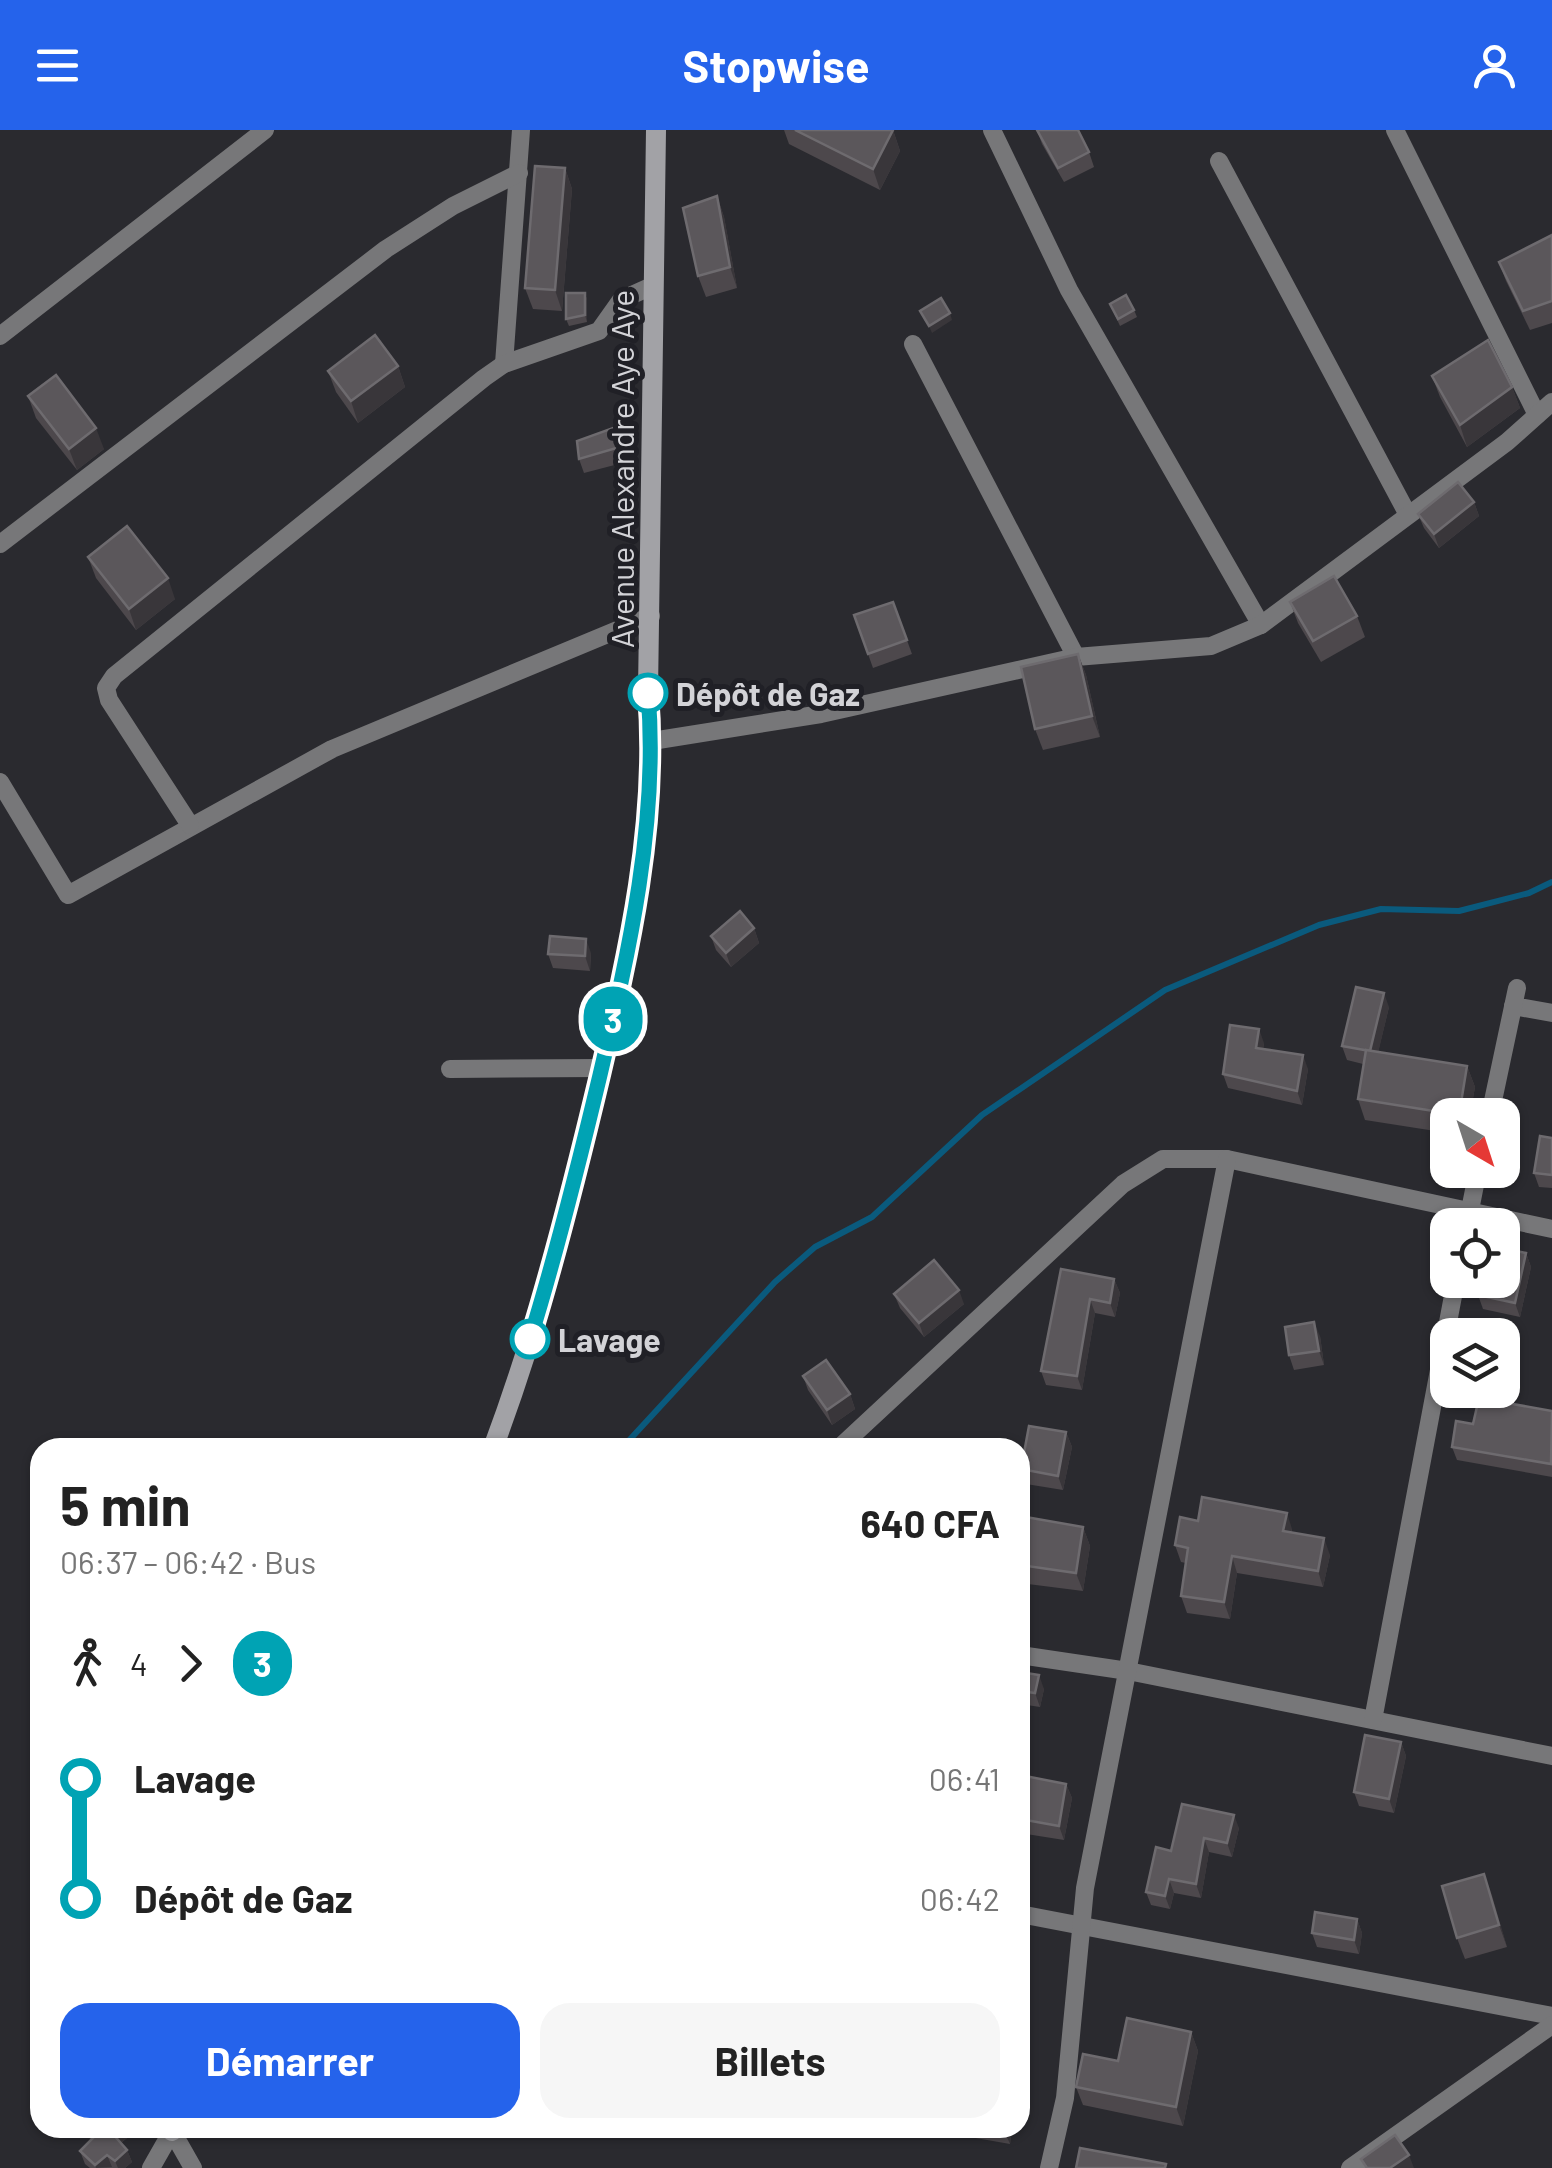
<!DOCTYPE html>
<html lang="fr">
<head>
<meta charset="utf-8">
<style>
  body { margin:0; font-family:Barlow,sans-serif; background:#f6f6f6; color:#222; height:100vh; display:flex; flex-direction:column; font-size:38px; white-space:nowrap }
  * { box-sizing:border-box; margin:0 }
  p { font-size:32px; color:#767676 }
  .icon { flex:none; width:55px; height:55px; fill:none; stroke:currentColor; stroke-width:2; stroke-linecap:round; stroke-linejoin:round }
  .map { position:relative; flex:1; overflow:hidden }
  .sheet { position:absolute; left:30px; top:1308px; width:1000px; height:700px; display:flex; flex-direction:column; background:#fff; border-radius:30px; box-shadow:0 2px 8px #0004 }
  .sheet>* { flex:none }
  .badge { padding:0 20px; border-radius:32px; font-size:35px; line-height:65px }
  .needle { width:65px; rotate:141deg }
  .controls { position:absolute; left:1430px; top:968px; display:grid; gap:20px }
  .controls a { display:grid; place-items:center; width:90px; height:90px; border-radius:20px; background:#fff; box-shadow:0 2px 8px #0004; font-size:50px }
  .map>.badge { position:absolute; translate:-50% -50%; box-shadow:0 0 0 5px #fff }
  .legs { display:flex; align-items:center; gap:15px; height:110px; padding:0 30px; font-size:32px }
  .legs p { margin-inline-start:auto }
  .head { display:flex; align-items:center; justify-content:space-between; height:170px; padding:0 30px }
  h1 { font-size:55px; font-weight:700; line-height:75px }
  .primary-button { display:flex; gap:20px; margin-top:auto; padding:20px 30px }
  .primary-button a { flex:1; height:115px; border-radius:30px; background:#2563eb; color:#fff; font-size:40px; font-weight:700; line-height:115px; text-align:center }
  .primary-button a+a { background:#f6f6f6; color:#222 }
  ul { padding:0 30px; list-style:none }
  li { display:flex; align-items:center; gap:35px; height:120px; font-size:38px }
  li i { display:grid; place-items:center; width:15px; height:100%; margin:0 12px; background:currentColor }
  li i::after { content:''; width:25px; height:25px; margin:-12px; border:8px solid; border-radius:50%; background:#fff }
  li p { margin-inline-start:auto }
  li:first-child i { background:linear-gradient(#0000 50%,currentColor 0) }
  li:last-child i { background:linear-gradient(currentColor 50%,#0000 0) }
  header { display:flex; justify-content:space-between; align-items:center; height:130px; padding:0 30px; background:#2563eb; color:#fff; font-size:45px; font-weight:700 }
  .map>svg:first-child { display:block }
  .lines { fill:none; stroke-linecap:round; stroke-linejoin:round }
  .stream { stroke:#0a5a7d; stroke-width:6 }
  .street { stroke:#777779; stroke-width:18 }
  .secondary { stroke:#a2a2a6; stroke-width:20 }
  .wall { fill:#4d484c }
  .shaded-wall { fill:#39363a }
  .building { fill:#5b575b; stroke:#6e6b6f; stroke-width:2.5 }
  .line-1-casing { stroke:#fff; stroke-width:22 }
  .line-1 { stroke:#00a3b4; stroke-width:15 }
  .stop-1-dot { fill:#fff; stroke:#00a3b4; stroke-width:5 }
  .labels { text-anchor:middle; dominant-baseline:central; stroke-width:10; stroke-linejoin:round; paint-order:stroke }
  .street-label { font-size:32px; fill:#d3d3d7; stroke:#202026 }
  .stop-label { font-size:32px; font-weight:bold; fill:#d3d3d7; stroke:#202026; text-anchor:start }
</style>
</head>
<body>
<header><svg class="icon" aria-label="menu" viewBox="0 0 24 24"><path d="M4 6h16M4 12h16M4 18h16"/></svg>Stopwise<svg class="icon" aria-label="person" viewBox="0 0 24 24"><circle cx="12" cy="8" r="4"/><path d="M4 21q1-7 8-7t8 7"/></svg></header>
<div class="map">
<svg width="1552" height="2038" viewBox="0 0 1552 2038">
  <rect width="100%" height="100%" fill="#2a2a2f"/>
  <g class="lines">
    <path class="stream" d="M 622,1318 L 775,1152 L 815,1117 L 872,1087 L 982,985 L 1165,860 L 1319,795 L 1381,779 L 1459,781 L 1529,763 L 1552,752"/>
    <g class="street">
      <path d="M 992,0 L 1069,160 L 1261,495"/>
      <path d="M 1395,0 L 1537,285"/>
      <path d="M 1219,31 L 1407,383"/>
      <path d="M 0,206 L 265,0"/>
      <path d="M 913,214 L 1076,527"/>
      <path d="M 504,234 L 521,0"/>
      <path d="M 0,414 L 386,119 L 453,76 L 519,43"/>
      <path d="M 652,611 L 821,584 L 1076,527 L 1211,516 L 1261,495 L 1507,312 L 1552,272"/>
      <path d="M 0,652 L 68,765 L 332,619 L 651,486"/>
      <path d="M 190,695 L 109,570 L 106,558 L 114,546 L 484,248 L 504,234 L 599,201 L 621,170 L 652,156"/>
      <path d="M 1513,876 L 1552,883"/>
      <path d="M 450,939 L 601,938"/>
      <path d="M 1490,985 L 1517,858"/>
      <path d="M 1467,1095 L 1478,1040"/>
      <path d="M 839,1318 L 1123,1054 L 1163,1029 L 1227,1029 L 1552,1099"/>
      <path d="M 1020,1525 L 1128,1541 L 1552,1626"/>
      <path d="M 1373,1590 L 1456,1150"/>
      <path d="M 1020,1784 L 1552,1886"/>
      <path d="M 172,2001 L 193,2038"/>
      <path d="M 151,2038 L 172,2001"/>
      <path d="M 1049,2038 L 1065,1968 L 1085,1758 L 1227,1029"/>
      <path d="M 1350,2038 L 1552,1895"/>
    </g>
    <g class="secondary">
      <path d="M 493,1318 C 538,1198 569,1076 598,952 C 628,825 659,693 648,562 L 656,0"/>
      <path d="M 172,2001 L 174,1998"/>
    </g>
  </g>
  <g class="wall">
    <path d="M 784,0 L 893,0 L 900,21 L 880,60 L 789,14 Z"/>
    <path d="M 1037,0 L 1089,22 L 1094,37 L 1064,52 L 1042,14 Z"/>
    <path d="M 565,38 L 572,59 L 562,181 L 533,179 L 525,158 Z"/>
    <path d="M 717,66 L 724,87 L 737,158 L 706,167 L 698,146 Z"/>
    <path d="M 1552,105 L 1552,193 L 1530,200 L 1506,151 L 1499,132 Z"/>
    <path d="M 585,163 L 587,170 L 587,192 L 569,196 L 566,189 Z"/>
    <path d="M 1110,174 L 1134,180 L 1137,187 L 1120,196 Z"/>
    <path d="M 398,236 L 405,257 L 358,293 L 336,262 L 328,241 Z"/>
    <path d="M 1432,246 L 1512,257 L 1520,278 L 1467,317 L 1440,267 Z"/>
    <path d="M 28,266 L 104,319 L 77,340 L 36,288 Z"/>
    <path d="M 613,298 L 626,332 L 584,343 L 579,329 Z"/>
    <path d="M 1474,372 L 1479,386 L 1439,418 L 1424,398 L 1418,384 Z"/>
    <path d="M 88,427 L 175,469 L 136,500 L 96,448 Z"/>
    <path d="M 893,472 L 912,524 L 873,538 L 854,485 Z"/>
    <path d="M 1290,472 L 1357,486 L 1365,507 L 1321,532 L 1298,493 Z"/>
    <path d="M 1078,524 L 1086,545 L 1100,607 L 1043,620 L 1035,599 Z"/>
    <path d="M 754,798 L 759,813 L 731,837 L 716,820 L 711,806 Z"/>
    <path d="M 591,823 L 590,841 L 553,838 L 548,824 Z"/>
    <path d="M 1389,877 L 1378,922 L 1467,936 L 1475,957 L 1470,985 L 1448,985 L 1448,1003 L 1365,990 L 1358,969 L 1363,934 L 1347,930 L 1342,916 Z"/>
    <path d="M 1264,913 L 1263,919 L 1308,939 L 1302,975 L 1228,958 L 1223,944 Z"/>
    <path d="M 1552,1008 L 1552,1058 L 1539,1057 L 1534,1043 Z"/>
    <path d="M 1526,1123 L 1531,1137 L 1520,1187 L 1483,1179 L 1478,1165 Z"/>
    <path d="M 1061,1139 L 1114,1149 L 1120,1163 L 1115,1187 L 1095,1183 L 1082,1260 L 1046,1255 L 1041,1241 Z"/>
    <path d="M 894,1164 L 964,1174 L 924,1207 L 900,1178 Z"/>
    <path d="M 1320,1206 L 1324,1235 L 1294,1240 L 1289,1225 Z"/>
    <path d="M 803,1246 L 850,1264 L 855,1279 L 832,1295 L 808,1260 Z"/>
    <path d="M 1552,1281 L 1552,1347 L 1457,1330 L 1452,1317 L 1473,1294 Z"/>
    <path d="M 1066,1302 L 1072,1317 L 1063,1360 L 1026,1354 L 1021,1339 Z"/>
    <path d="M 1020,1386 L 1083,1397 L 1090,1416 L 1083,1461 L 1020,1453 Z"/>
    <path d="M 1198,1391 L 1292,1399 L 1292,1402 L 1330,1425 L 1323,1457 L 1237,1443 L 1230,1489 L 1187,1483 L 1181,1466 L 1186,1433 L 1181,1432 L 1175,1415 Z"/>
    <path d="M 1020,1542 L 1044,1559 L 1040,1577 L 1020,1574 Z"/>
    <path d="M 1401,1612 L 1406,1626 L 1394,1683 L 1359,1676 L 1354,1662 Z"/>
    <path d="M 1020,1645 L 1066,1654 L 1072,1668 L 1064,1710 L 1020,1703 Z"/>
    <path d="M 1182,1674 L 1239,1698 L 1232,1727 L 1209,1722 L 1201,1768 L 1174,1763 L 1170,1779 L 1151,1775 L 1146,1762 L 1171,1721 Z"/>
    <path d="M 1484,1744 L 1507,1817 L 1465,1829 L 1457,1808 Z"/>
    <path d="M 1357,1789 L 1362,1803 L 1359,1824 L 1317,1817 L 1312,1803 Z"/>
    <path d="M 1191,1902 L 1198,1921 L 1183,1996 L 1083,1975 L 1076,1957 L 1118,1931 Z"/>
    <path d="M 85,1998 L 139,1998 L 121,2013 L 127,2020 L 132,2032 L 125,2038 L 90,2038 L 85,2034 L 80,2021 L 91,2011 Z"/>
    <path d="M 966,1998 L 1012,1998 L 1010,2014 L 970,2007 Z"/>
  </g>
  <g class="shaded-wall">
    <path d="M 893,0 L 900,21 L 880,60 L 873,39 Z"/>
    <path d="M 565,38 L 572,59 L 562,181 L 555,160 Z"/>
    <path d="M 717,66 L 724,87 L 737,158 L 730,137 Z"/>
    <path d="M 585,163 L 587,170 L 587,192 L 585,185 Z"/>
    <path d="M 950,183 L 952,190 L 932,203 L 929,196 Z"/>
    <path d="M 398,236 L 405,257 L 358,293 L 351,271 Z"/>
    <path d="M 1512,257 L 1520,278 L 1467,317 L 1460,295 Z"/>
    <path d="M 96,298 L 104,319 L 77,340 L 69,319 Z"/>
    <path d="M 1474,372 L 1479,386 L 1439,418 L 1434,404 Z"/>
    <path d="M 168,448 L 175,469 L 136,500 L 129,479 Z"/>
    <path d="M 1078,524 L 1086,545 L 1100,607 L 1092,586 Z"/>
    <path d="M 754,798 L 759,813 L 731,837 L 726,823 Z"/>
    <path d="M 586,809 L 591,823 L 590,841 L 585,826 Z"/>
    <path d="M 1384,863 L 1389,877 L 1375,936 L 1370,922 Z"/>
    <path d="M 1259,899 L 1264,913 L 1261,932 L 1256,918 Z"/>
    <path d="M 1303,925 L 1308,939 L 1302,975 L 1297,961 Z"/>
    <path d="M 1467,936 L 1475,957 L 1470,985 L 1459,985 Z"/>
    <path d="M 1526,1123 L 1531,1137 L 1520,1187 L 1515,1173 Z"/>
    <path d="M 1114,1149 L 1120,1163 L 1115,1187 L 1110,1173 Z"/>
    <path d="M 959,1160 L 964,1174 L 924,1207 L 919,1193 Z"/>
    <path d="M 1090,1169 L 1095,1183 L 1082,1260 L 1077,1246 Z"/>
    <path d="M 1314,1192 L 1320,1206 L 1324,1235 L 1319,1221 Z"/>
    <path d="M 850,1264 L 855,1279 L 832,1295 L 827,1280 Z"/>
    <path d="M 1066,1302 L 1072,1317 L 1063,1360 L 1058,1346 Z"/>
    <path d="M 1287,1383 L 1292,1399 L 1289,1417 L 1283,1401 Z"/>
    <path d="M 1083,1397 L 1090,1416 L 1083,1461 L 1076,1443 Z"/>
    <path d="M 1324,1408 L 1330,1425 L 1323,1457 L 1318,1441 Z"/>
    <path d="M 1232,1426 L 1237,1443 L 1230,1489 L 1224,1472 Z"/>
    <path d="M 1039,1545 L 1044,1559 L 1040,1577 L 1035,1563 Z"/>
    <path d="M 1401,1612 L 1406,1626 L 1394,1683 L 1389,1669 Z"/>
    <path d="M 1066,1654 L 1072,1668 L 1064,1710 L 1059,1696 Z"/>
    <path d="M 1234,1685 L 1239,1698 L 1232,1727 L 1227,1713 Z"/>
    <path d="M 1204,1708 L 1209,1722 L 1201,1768 L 1196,1754 Z"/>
    <path d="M 1484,1744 L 1492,1765 L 1507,1817 L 1499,1795 Z"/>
    <path d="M 1169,1749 L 1174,1763 L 1170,1779 L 1165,1766 Z"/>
    <path d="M 1357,1789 L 1362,1803 L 1359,1824 L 1354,1810 Z"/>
    <path d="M 1191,1902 L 1198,1921 L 1183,1996 L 1176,1977 Z"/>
    <path d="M 120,1998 L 139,1998 L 117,2016 L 112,2003 Z"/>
    <path d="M 1005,1998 L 1012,1998 L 1010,2014 L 1004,2000 Z"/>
    <path d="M 127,2020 L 132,2032 L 125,2038 L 118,2038 L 115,2031 Z"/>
    <path d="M 107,2025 L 112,2037 L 96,2038 L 95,2035 Z"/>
    <path d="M 1409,2025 L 1414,2038 L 1390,2038 Z"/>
  </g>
  <g class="building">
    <path d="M 795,0 L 893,0 L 873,39 Z"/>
    <path d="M 1037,0 L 1078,0 L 1089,22 L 1058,38 Z"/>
    <path d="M 535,36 L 565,38 L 555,160 L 525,158 Z"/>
    <path d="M 717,66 L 730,137 L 698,146 L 683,78 Z"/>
    <path d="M 1552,105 L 1552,171 L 1523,181 L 1499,132 Z"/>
    <path d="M 566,163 L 585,163 L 585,185 L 566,189 Z"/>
    <path d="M 1126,165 L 1134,180 L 1118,189 L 1110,174 Z"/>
    <path d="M 941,168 L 950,183 L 929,196 L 920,181 Z"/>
    <path d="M 375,205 L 398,236 L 351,271 L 328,241 Z"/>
    <path d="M 1488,210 L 1512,257 L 1460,295 L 1432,246 Z"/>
    <path d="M 56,245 L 96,298 L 69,319 L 28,266 Z"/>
    <path d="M 613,298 L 620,317 L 579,329 L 577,311 Z"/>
    <path d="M 1458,352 L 1474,372 L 1434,404 L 1418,384 Z"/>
    <path d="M 127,396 L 168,448 L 129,479 L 88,427 Z"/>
    <path d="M 1334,446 L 1357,486 L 1313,511 L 1290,472 Z"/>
    <path d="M 893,472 L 907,510 L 868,524 L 854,485 Z"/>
    <path d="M 1078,524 L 1092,586 L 1035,599 L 1021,537 Z"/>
    <path d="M 740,781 L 754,798 L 726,823 L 711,806 Z"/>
    <path d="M 550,806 L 586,809 L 585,826 L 548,824 Z"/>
    <path d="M 1356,857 L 1384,863 L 1370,921 L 1342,916 Z"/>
    <path d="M 1230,895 L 1259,899 L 1256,918 L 1303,925 L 1297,961 L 1223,944 Z"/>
    <path d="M 1366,920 L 1467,936 L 1459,985 L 1358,969 Z"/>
    <path d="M 1540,1006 L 1552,1008 L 1552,1045 L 1534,1043 Z"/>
    <path d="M 1502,1118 L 1526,1123 L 1515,1173 L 1478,1165 L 1481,1150 L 1502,1150 Z"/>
    <path d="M 934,1130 L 959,1160 L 919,1193 L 894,1164 Z"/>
    <path d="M 1061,1139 L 1114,1149 L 1110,1173 L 1090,1169 L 1077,1246 L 1041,1241 Z"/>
    <path d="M 1314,1192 L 1319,1221 L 1289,1225 L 1285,1197 Z"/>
    <path d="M 826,1230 L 850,1264 L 827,1280 L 803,1246 Z"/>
    <path d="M 1479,1268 L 1552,1281 L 1551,1334 L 1452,1317 L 1456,1291 L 1473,1294 Z"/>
    <path d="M 1029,1296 L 1066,1302 L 1058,1346 L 1021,1339 Z"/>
    <path d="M 1202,1367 L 1287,1383 L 1283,1401 L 1324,1408 L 1318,1441 L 1232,1426 L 1224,1472 L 1181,1466 L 1188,1418 L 1175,1415 L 1180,1387 L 1198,1391 Z"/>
    <path d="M 1020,1386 L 1083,1397 L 1076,1443 L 1020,1435 Z"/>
    <path d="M 1020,1542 L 1039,1545 L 1035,1563 L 1020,1561 Z"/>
    <path d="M 1365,1605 L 1401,1612 L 1389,1669 L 1354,1662 Z"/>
    <path d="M 1020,1645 L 1066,1654 L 1059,1696 L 1020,1689 Z"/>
    <path d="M 1182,1674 L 1234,1685 L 1227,1713 L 1204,1708 L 1196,1754 L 1169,1749 L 1165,1766 L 1146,1762 L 1156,1717 L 1171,1721 Z"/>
    <path d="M 1484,1744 L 1499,1795 L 1457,1808 L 1442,1756 Z"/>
    <path d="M 1315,1782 L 1357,1789 L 1354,1810 L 1312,1803 Z"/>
    <path d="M 1127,1888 L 1191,1902 L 1176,1977 L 1076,1957 L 1083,1924 L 1118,1931 Z"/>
    <path d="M 86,1998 L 120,1998 L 112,2003 L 127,2020 L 115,2031 L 107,2025 L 95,2035 L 80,2021 L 94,2007 Z"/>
    <path d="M 1395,2005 L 1409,2025 L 1390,2038 L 1367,2038 L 1361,2029 Z"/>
    <path d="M 1080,2018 L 1166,2034 L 1165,2038 L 1076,2038 Z"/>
  </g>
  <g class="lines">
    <g class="line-1-casing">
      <path id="line-1" d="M 530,1209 C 557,1122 579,1033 600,945 C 629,821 659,691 648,563"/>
    </g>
    <use href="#line-1" class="line-1"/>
  </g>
  <g class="stop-1-dot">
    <circle cx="648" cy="563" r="18"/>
    <circle cx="530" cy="1209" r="18"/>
  </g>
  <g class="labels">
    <g class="street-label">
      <text transform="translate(621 339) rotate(-90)">Avenue Alexandre Aye Aye</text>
    </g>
    <g class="stop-label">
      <text x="676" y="563">Dépôt de Gaz</text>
      <text x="558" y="1209">Lavage</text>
    </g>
  </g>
</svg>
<div class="controls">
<a><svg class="needle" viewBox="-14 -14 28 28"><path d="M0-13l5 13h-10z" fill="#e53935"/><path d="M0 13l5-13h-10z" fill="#767676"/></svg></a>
<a><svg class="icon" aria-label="locate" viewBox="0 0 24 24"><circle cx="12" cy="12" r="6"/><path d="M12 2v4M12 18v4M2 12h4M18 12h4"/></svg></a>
<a><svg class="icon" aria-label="layers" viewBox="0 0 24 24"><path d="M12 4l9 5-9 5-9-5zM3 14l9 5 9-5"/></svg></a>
</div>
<b class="badge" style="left:613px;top:889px;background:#00a3b4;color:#fff">3</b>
<section class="sheet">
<div class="head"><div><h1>5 min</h1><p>06:37 – 06:42 · Bus</p></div><b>640 CFA</b></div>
<div class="legs"><svg class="icon" aria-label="walk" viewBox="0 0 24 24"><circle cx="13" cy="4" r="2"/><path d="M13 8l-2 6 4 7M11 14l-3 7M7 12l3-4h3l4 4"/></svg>4<svg class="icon" aria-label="forward" viewBox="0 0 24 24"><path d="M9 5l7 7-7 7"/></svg><b class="badge" style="background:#00a3b4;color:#fff">3</b></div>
<ul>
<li><i style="color:#00a3b4"></i><b>Lavage</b><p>06:41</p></li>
<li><i style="color:#00a3b4"></i><b>Dépôt de Gaz</b><p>06:42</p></li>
</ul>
<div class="primary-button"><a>Démarrer</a><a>Billets</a></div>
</section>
</div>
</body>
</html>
